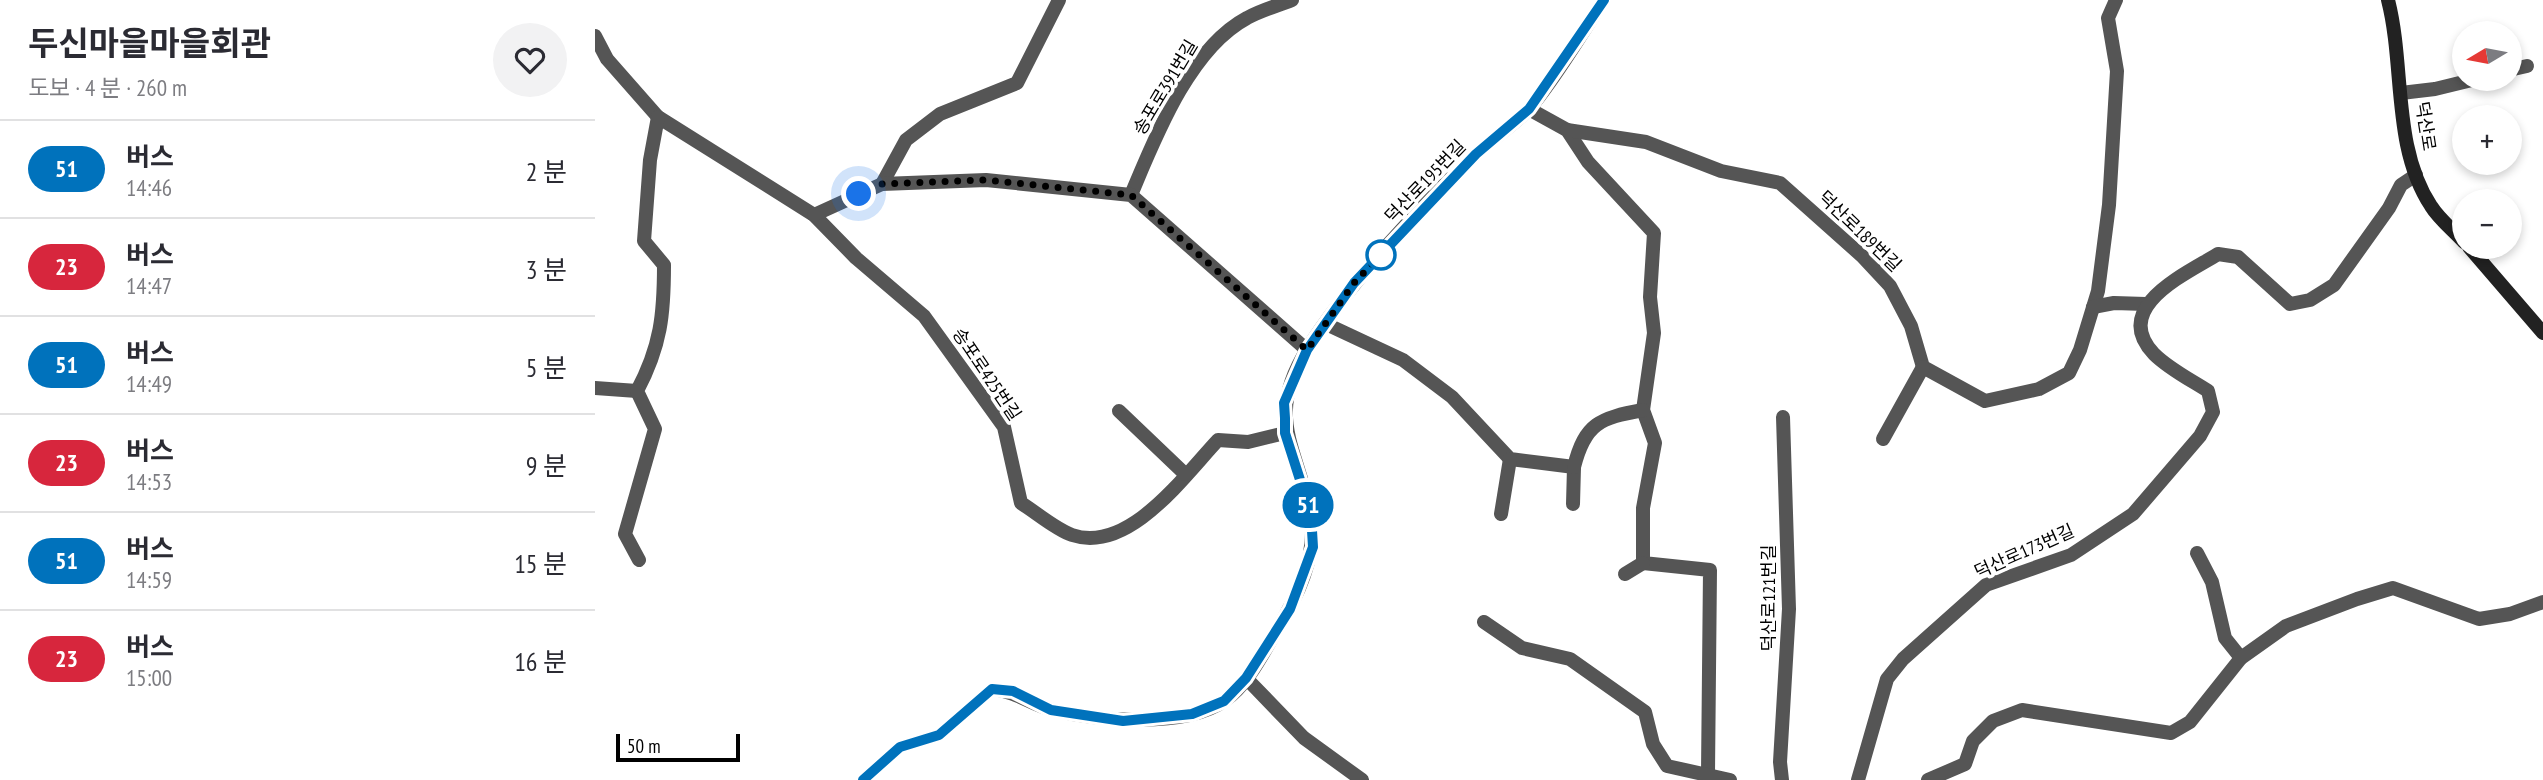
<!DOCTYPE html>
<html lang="ko">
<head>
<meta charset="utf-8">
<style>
  body { margin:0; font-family:"PT Sans Narrow","Noto Sans KR",sans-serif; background:#f2f2f3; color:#2b2b33; height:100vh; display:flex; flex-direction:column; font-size:26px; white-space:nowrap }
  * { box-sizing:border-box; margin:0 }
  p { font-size:23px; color:#7c7c81 }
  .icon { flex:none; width:38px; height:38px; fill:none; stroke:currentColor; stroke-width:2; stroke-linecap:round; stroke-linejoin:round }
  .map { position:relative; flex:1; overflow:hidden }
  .side { display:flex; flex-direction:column; background:#fff; width:595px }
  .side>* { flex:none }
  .badge { padding:0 14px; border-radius:23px; font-size:24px; line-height:46px }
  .needle { width:46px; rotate:260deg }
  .controls { position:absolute; left:1857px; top:21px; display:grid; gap:14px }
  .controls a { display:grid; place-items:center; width:70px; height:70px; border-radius:50%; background:#fff; box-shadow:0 4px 10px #0003; font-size:35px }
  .scale { position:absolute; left:21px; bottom:18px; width:124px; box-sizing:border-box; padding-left:7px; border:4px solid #000; border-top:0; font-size:19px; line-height:24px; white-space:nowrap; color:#000; -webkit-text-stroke:5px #fff; paint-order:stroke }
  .you { position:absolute; width:35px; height:35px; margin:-18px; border:5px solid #fff; border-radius:50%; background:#1a73e8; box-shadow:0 0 0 10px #1a73e833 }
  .map>.badge { position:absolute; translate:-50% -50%; box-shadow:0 0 0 4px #fff }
  .round { display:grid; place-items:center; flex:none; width:74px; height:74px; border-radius:37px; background:#f2f2f3 }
  .overview { display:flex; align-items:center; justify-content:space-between; height:119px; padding:0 28px }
  h1 { font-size:33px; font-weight:700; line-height:52px }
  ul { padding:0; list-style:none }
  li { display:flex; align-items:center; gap:21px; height:98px; padding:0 28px; border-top:2px solid #e1e1e2 }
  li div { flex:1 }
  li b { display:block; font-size:26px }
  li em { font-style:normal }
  li .badge { min-width:77px; font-weight:700; text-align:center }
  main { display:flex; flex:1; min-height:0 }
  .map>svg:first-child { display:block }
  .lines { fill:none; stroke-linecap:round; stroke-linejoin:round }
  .street { stroke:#555; stroke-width:14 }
  .secondary { stroke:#222; stroke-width:14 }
  .line-casing { stroke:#fff; stroke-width:16 }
  .line { stroke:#0072bc; stroke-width:10 }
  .walk { stroke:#000; stroke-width:7; stroke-dasharray:0 12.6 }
  .stop-dot { fill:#fff; stroke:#0072bc; stroke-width:3.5 }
  .labels { text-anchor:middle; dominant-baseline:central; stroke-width:7; stroke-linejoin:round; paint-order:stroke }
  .street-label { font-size:18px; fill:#000; stroke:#fff }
</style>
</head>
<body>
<main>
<section class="side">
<div class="overview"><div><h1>두신마을마을회관</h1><p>도보 · 4 분 · 260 m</p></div><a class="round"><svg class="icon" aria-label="heart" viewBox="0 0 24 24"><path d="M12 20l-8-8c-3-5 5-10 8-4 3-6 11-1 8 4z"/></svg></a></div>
<ul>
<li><span class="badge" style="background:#0072bc;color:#fff">51</span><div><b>버스</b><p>14:46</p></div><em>2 분</em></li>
<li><span class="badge" style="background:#d7263d;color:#fff">23</span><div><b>버스</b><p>14:47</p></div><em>3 분</em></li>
<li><span class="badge" style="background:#0072bc;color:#fff">51</span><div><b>버스</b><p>14:49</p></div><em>5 분</em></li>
<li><span class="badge" style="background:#d7263d;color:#fff">23</span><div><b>버스</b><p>14:53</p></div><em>9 분</em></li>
<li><span class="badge" style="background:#0072bc;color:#fff">51</span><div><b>버스</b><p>14:59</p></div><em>15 분</em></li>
<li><span class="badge" style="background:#d7263d;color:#fff">23</span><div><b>버스</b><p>15:00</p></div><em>16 분</em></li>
</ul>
</section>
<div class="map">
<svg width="1948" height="780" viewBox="0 0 1948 780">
  <rect width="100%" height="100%" fill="#fff"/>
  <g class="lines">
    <g class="street">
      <path d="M 0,36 L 12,59 L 63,117 L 219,215 L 261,258 L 329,316 L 409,427 L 426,503 C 442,513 460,529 477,535 C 534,554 589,476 623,440 L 653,442 L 690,433"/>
      <path d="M 1914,70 L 1932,66"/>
      <path d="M 1806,93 L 1840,89 L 1881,79"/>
      <path d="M 934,109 L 972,130 L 993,162 L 1059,233 L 1055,297 L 1059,333 L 1048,410 L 1060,443 L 1048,508 L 1048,563 L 1115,570 L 1113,773"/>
      <path d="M 972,130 L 1051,142 L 1126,171 L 1185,183 L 1267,256 L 1295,286 L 1316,326 L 1328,367 L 1390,401 L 1444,389 L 1474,373 L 1485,350 L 1503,291 L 1514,205 L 1522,71 L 1513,18 L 1521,0"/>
      <path d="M 287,184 L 311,140 L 345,114 L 422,83 L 464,0"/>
      <path d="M 536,195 C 560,138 594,49 652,18 C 666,10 682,6 697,0"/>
      <path d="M 219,215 L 287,184 L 391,180 L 536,195 L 712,350"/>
      <path d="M 1498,307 L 1519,303 L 1551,304"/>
      <path d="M 731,324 L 808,360 L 857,397 L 915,459 L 979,467 L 978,504"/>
      <path d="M 0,388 L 42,391"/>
      <path d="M 524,411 L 590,474"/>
      <path d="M 1288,439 L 1328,367"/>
      <path d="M 979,467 C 990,423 1005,418 1048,410"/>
      <path d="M 906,514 L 915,459"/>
      <path d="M 1602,553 L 1617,582 L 1630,638 L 1646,658"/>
      <path d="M 44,560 L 30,534 L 60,429 L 42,391 C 66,346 69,314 69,265 L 49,241 L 55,160 L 63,117"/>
      <path d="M 1030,574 L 1048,563"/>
      <path d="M 889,622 L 927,648 L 975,659 L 1050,712 L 1058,744 L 1072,766 L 1135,780"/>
      <path d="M 651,678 L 709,738 L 767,780"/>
      <path d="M 268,780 L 305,747 L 344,735 L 397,689 C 424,692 436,705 458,710 C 503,721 590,728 629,701 C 654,684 669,651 684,626 C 704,594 723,552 715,514 C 702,445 669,418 713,348 C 756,281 823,209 881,154 C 898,138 919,125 935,108 C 963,75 985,35 1009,0"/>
      <path d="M 1187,780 L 1185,762 L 1194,609 L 1188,417"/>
      <path d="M 1263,780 L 1292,679 L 1308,659 L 1391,585 L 1476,555 L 1538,514 L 1605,436 L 1618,412 L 1613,391 C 1596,380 1574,369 1559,354 C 1515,307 1591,274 1623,254 L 1643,257 L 1695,304 L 1715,300 L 1739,285 L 1794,208 L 1806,185 L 1821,175"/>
      <path d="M 1333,780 L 1370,764 L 1378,741 L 1398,721 L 1427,710 L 1576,733 L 1595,722 L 1646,658 L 1691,626 L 1762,599 L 1798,588 L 1884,619 L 1915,614 L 1948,602"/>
    </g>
    <g class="secondary">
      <path d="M 1793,0 C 1810,66 1797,147 1836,206 C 1844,219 1858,230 1869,242"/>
      <path d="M 1874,247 L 1948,333"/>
    </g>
  </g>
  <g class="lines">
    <g class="line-casing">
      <path id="line" d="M 268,780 L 305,747 L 344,735 L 397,689 L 418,691 L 456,710 L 528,721 L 597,714 L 629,701 L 651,678 L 695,609 L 718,547 L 716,514 L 690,433 L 690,418 L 689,403 L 712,350 L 759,283 L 881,154 L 934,109 L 1009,0"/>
    </g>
    <use href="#line" class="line"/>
    <path class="walk" d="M 264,194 L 287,184 L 391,180 L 536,195 L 712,350 L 759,283 L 794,246 L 786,255"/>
  </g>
  <circle class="stop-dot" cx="786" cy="255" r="14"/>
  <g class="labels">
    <g class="street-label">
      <text transform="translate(570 87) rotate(-59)">송포로391번길</text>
      <text transform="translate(1831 126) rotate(81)">덕산로</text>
      <text transform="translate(830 181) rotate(-46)">덕산로195번길</text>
      <text transform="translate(1265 231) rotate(44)">덕산로189번길</text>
      <text transform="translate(392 374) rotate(56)">송포로425번길</text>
      <text transform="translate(1429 551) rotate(-24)">덕산로173번길</text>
      <text transform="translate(1173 598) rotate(-90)">덕산로121번길</text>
    </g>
  </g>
</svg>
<div class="controls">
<a><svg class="needle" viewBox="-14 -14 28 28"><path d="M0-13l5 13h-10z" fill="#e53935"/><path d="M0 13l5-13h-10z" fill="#7c7c81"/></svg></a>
<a>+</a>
<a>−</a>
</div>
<div class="scale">50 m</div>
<div class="you" style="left:264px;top:194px"></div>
<b class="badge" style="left:713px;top:505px;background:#0072bc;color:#fff">51</b>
</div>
</main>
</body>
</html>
